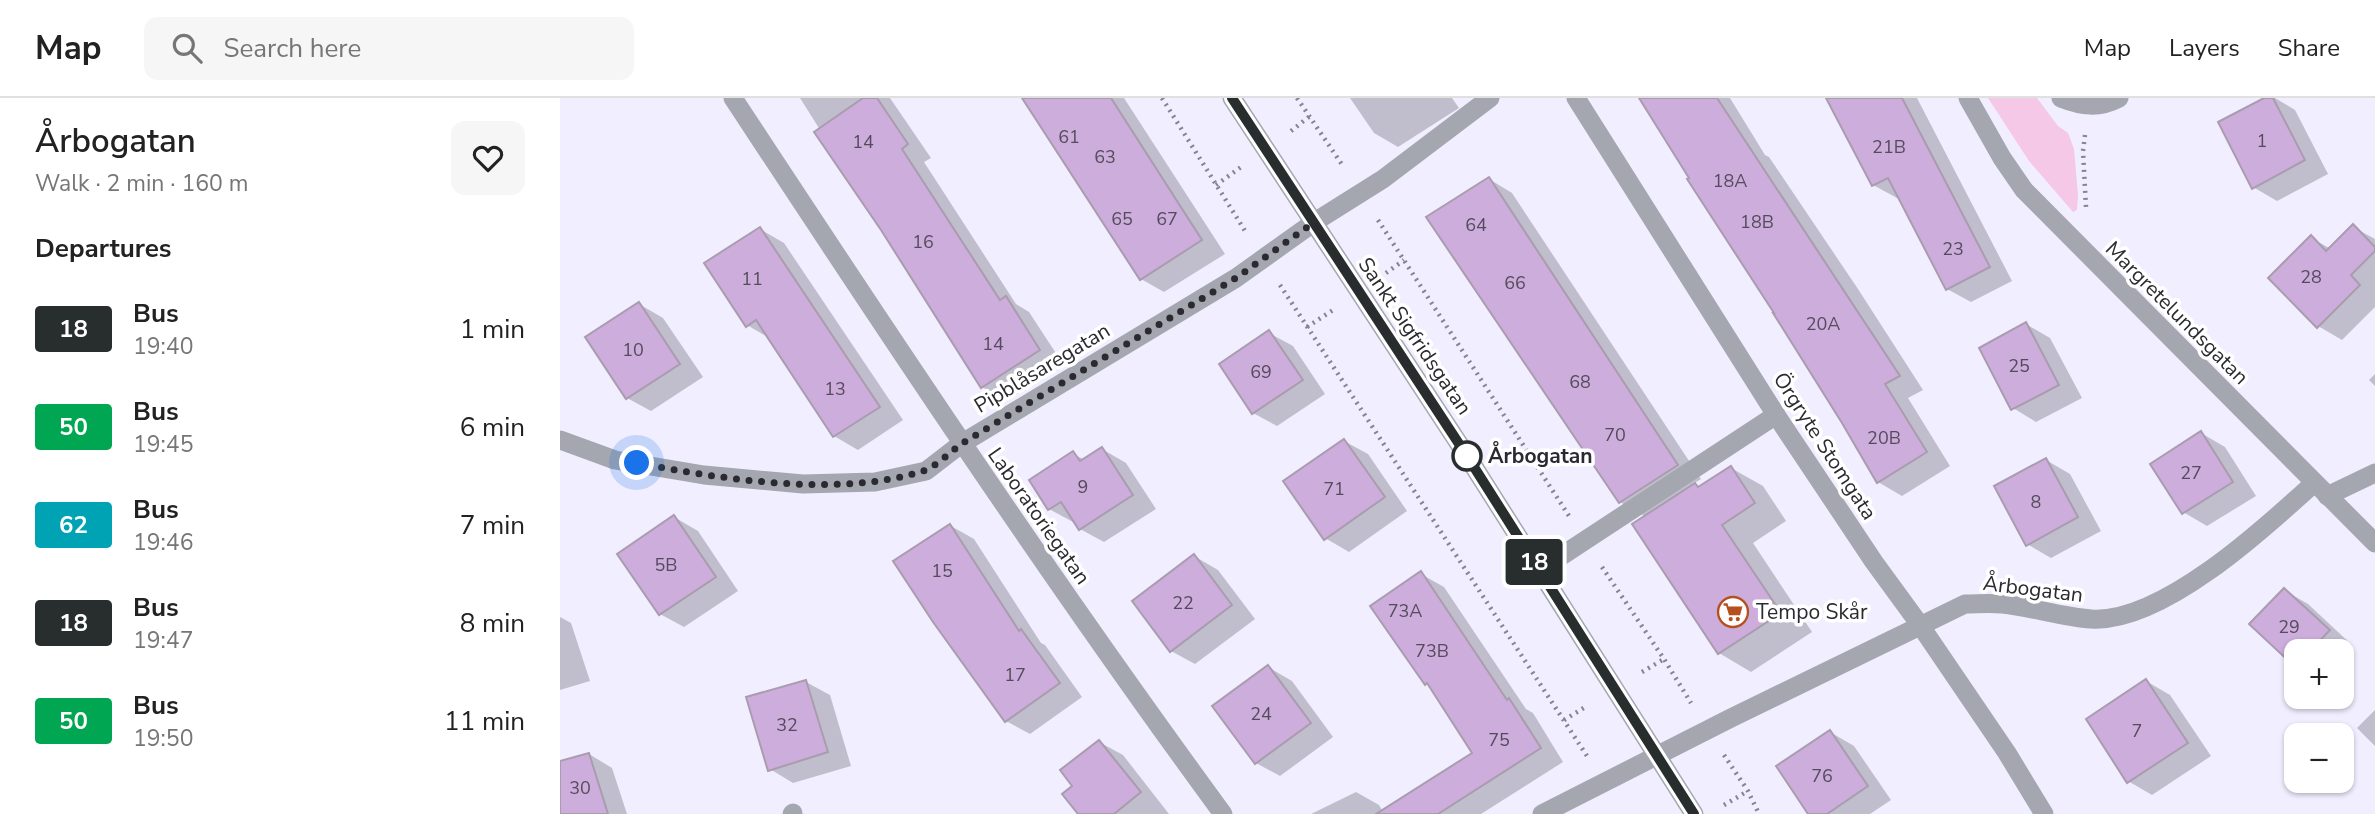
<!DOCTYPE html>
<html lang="en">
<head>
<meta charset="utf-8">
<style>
  body { margin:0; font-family:"Nunito Sans",sans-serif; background:#f6f6f6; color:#222; height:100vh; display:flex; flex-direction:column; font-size:26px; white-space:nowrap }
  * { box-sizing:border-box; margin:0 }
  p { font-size:23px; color:#767676 }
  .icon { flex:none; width:38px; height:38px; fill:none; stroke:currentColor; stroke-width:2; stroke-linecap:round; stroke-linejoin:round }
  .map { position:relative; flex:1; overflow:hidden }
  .panel { display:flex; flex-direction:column; background:#fff; width:560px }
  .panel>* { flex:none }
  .badge { padding:0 14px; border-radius:5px; font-size:24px; line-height:46px }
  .fabs { position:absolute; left:1724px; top:541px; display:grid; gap:14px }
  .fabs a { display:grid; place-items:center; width:70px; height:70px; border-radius:14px; background:#fff; box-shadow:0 2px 5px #0004; font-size:35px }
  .you { position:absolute; width:35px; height:35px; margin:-18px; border:5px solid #fff; border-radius:50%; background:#1a73e8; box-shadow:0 0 0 10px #1a73e833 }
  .map>.badge { position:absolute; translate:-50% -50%; box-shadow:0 0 0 4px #fff }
  h2 { padding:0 35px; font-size:26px; line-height:63px }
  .round { display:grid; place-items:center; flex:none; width:74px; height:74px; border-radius:14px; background:#f6f6f6 }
  .overview { display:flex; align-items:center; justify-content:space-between; height:119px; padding:0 35px }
  h1 { font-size:33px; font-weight:600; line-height:52px }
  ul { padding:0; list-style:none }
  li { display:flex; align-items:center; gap:21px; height:98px; padding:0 35px }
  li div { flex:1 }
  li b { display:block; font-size:26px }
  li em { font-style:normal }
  li .badge { min-width:77px; font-weight:700; text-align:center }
  header { display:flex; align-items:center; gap:42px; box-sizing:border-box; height:98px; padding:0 35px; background:#fff; border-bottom:2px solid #e0e0e0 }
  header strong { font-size:33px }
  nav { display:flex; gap:38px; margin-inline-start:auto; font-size:24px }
  .search { width:490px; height:63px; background:#f6f6f6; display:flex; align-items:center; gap:18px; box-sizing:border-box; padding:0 24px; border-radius:14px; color:#767676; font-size:26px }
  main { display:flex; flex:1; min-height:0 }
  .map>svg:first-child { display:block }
  .green { fill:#f4c8e6 }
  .shadow { fill:#0003 }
  .building { fill:#cdaddb; stroke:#a99cae; stroke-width:2 }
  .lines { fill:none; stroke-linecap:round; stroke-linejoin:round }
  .path { stroke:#86848f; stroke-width:4.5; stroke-dasharray:2 5; stroke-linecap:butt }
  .service { stroke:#a4a7af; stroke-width:19 }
  .minor { stroke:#a4a7af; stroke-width:19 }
  .tertiary { stroke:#a4a7af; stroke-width:19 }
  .line-casing { stroke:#fff; stroke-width:16 }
  .line { stroke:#282d2d; stroke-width:10 }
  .walk { stroke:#2b2a31; stroke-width:7; stroke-dasharray:0 12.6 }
  .stop-dot { fill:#fff; stroke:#282d2d; stroke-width:3.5 }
  .labels { text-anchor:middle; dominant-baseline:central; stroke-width:7; stroke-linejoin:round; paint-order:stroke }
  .number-label { font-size:18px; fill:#544b5c }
  .street-label { font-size:21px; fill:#2b2a31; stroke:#fff }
  .stop-label { font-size:21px; font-weight:bold; fill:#2b2a31; stroke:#fff; text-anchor:start }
  .poi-label { font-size:21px; fill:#2b2a31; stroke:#fff; text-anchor:start }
</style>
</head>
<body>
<header>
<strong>Map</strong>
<div class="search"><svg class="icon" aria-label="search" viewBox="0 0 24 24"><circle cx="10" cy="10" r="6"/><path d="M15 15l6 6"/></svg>Search here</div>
<nav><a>Map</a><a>Layers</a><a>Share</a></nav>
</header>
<main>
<section class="panel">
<div class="overview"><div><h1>Årbogatan</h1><p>Walk · 2 min · 160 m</p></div><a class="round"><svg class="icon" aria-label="heart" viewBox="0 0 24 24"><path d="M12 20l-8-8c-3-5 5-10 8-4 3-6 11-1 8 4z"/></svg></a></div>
<h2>Departures</h2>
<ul>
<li><span class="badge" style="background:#282d2d;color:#fff">18</span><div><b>Bus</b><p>19:40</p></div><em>1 min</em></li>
<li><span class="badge" style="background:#00a651;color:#fff">50</span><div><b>Bus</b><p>19:45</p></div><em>6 min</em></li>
<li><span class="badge" style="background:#00a3b4;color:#fff">62</span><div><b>Bus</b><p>19:46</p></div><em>7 min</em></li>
<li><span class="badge" style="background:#282d2d;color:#fff">18</span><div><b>Bus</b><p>19:47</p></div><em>8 min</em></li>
<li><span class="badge" style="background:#00a651;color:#fff">50</span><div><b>Bus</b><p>19:50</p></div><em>11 min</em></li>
</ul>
</section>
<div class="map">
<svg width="1815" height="716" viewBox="0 0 1815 716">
  <rect width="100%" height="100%" fill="#f1eeff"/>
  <path class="green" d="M 1428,0 L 1477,0 L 1498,28 L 1508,35 L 1514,51 L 1518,97 L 1517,112 L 1513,114 L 1469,63 Z"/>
  <g class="shadow">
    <path d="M 240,0 L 330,0 L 371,60 L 364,64 L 456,206 L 469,214 L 503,266 L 446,303 L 422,289 Z"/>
    <path d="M 464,0 L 564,0 L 665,156 L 604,194 L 581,181 Z"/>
    <path d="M 790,0 L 892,0 L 899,10 L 838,49 L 814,35 Z"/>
    <path d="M 1081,0 L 1170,0 L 1205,57 L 1209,59 L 1298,191 L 1363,292 L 1348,300 L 1390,368 L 1342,398 L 1318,384 L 1284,324 Z"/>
    <path d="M 1268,0 L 1357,0 L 1452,183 L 1411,204 L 1387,191 L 1340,99 L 1337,100 L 1313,87 Z"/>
    <path d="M 1708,0 L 1715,0 L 1735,12 L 1768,76 L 1717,103 L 1693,89 Z"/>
    <path d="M 929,81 L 952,95 L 1141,381 L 1133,386 L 1140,389 L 1171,370 L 1203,388 L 1226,423 L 1193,445 L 1252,534 L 1191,574 L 1159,555 L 1086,419 L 1060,404 Z"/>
    <path d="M 1793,129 L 1815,141 L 1815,209 L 1782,242 L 1758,228 L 1751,140 L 1771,151 Z"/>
    <path d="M 200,131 L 224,145 L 343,322 L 298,352 L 274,338 L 211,241 L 187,227 Z"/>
    <path d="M 79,206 L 103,220 L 143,279 L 91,313 L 67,300 Z"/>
    <path d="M 1466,226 L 1490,240 L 1522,300 L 1476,324 L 1453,310 Z"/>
    <path d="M 709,235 L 733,248 L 765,296 L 717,328 L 693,315 Z"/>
    <path d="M 1815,276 L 1815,288 L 1809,282 Z"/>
    <path d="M 1641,335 L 1665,349 L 1696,398 L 1647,428 L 1623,414 Z"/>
    <path d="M 784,343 L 808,356 L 847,413 L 789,454 L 765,440 Z"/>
    <path d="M 542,351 L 566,365 L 596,411 L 544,444 L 520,431 L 515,423 L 513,424 L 489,411 L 513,356 L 525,362 Z"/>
    <path d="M 1486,362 L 1510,376 L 1541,433 L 1491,460 L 1467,446 Z"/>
    <path d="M 114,419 L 138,433 L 178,493 L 124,529 L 100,516 Z"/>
    <path d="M 391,428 L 414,441 L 481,545 L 485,547 L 522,599 L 470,636 L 446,623 Z"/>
    <path d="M 634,458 L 658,472 L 695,521 L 635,566 L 611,553 Z"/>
    <path d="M 861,476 L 884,489 L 966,611 L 973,615 L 1003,664 L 921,716 L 751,716 L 796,694 L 819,707 L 823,714 L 914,656 L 872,589 L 866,585 Z"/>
    <path d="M 1724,492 L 1748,506 L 1792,547 L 1782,558 L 1782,553 L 1736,553 L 1736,568 L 1692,526 Z"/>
    <path d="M 0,519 L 11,525 L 30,583 L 0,592 Z"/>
    <path d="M 708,569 L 732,583 L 773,639 L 720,678 L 696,665 Z"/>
    <path d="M 1586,583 L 1610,597 L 1651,658 L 1592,697 L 1568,683 Z"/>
    <path d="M 246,584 L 270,597 L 291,668 L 233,685 L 210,671 Z"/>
    <path d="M 1815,612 L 1815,648 L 1797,630 Z"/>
    <path d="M 1270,634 L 1294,648 L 1331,702 L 1310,716 L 1250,716 Z"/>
    <path d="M 539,644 L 563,657 L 609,716 L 537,716 Z"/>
    <path d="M 29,656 L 52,670 L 67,716 L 0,716 L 0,665 Z"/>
  </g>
  <g class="building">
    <path d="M 303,0 L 317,0 L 348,46 L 342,51 L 440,202 L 446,198 L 480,252 L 421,290 L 321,132 L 254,34 Z"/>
    <path d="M 462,0 L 551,0 L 642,142 L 580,182 Z"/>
    <path d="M 1079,0 L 1157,0 L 1340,278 L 1325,286 L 1367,354 L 1317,385 L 1282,325 L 1213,215 L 1214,215 L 1127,81 L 1129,80 Z"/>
    <path d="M 1266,0 L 1342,0 L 1430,169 L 1386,192 L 1328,80 L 1312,88 Z"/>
    <path d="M 1704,0 L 1713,0 L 1745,62 L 1692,91 L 1658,24 Z"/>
    <path d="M 929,79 L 1118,367 L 1059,405 L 866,119 Z"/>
    <path d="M 1793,126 L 1815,149 L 1815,153 L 1791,177 L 1800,187 L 1757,230 L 1708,180 L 1751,137 L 1766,153 Z"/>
    <path d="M 200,129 L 320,309 L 273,339 L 196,222 L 186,229 L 144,165 Z"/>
    <path d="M 79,204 L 120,266 L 66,301 L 25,239 Z"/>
    <path d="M 1466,224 L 1499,287 L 1451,312 L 1419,250 Z"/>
    <path d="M 709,232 L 743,282 L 692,316 L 659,266 Z"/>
    <path d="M 1641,333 L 1673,384 L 1622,416 L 1590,366 Z"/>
    <path d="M 784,341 L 825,399 L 764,442 L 723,383 Z"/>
    <path d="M 542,349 L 573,397 L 519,432 L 501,404 L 488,412 L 469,382 L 513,353 L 520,363 Z"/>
    <path d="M 1486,360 L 1518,419 L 1466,448 L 1434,388 Z"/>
    <path d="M 1171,368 L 1195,405 L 1162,427 L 1221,515 L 1158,556 L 1072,426 L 1135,385 L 1138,389 Z"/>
    <path d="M 114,417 L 156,479 L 99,517 L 57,456 Z"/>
    <path d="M 390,426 L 459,533 L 461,531 L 500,585 L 445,624 L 373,524 L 333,463 Z"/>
    <path d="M 634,456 L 672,507 L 610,554 L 572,503 Z"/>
    <path d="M 861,473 L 947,602 L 949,600 L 981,650 L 878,716 L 816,716 L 912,655 L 867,585 L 865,587 L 810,508 Z"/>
    <path d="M 1724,490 L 1770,532 L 1750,553 L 1736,553 L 1735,569 L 1689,526 Z"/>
    <path d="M 708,567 L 751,625 L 695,666 L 652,608 Z"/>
    <path d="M 1586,581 L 1628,645 L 1567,685 L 1526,621 Z"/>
    <path d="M 246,582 L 268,654 L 208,673 L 186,599 Z"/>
    <path d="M 1270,632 L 1308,688 L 1267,716 L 1248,716 L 1216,668 Z"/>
    <path d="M 539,642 L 581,694 L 554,716 L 518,716 L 502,696 L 512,688 L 500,672 Z"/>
    <path d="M 29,655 L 48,716 L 0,716 L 0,663 Z"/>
  </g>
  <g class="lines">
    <g class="path">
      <path d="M 602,0 L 687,136"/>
      <path d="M 737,0 L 783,68"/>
      <path d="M 731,33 L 750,18"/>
      <path d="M 1525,37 L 1523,53 L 1526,109"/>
      <path d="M 656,87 L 681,69"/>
      <path d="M 818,122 L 1009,418"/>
      <path d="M 826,175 L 844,162"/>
      <path d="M 720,187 L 1027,658"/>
      <path d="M 747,229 L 773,212"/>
      <path d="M 1042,469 L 1104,561 L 1131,605"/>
      <path d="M 1082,574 L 1104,561"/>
      <path d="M 1004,622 L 1027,608"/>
      <path d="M 1164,657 L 1188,693 L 1199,716"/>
      <path d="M 1164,707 L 1188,693"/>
    </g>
    <g class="service">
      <path d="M 1767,398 L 1815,375"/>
      <path d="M 980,472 L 1216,317"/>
      <path d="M 232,716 L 233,715"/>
    </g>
    <g class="minor">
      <path d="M 173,0 C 332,242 492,483 663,716"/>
      <path d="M 1016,0 L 1216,317 L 1314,464 L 1360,527 L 1447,655 L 1484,716"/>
      <path d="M 1408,0 L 1442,60 L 1464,92 L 1815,445"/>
      <path d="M 1501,0 C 1522,8 1538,11 1559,0"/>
      <path d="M 0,342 L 55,362 L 144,377 L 243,386 L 315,384 L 366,373 L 401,346 L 676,180 L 753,125 L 823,81 L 930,0"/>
      <path d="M 982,716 L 1171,620 L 1405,506 C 1417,506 1430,505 1442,506 C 1472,509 1502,519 1531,521 C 1601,526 1705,430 1754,385"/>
    </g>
    <path class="tertiary" d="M 672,0 L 907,358 L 1134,716"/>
  </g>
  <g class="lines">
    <g class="line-casing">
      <path id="line" d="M 672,0 L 907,358 L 1134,716"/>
    </g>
    <use href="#line" class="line"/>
    <path class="walk" d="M 77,365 C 162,381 279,400 363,373 C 376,369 390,354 401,346 L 676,180 L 753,125 L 907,358"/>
  </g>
  <defs>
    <g id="supermarket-ring" transform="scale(1.575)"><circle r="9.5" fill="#fff" stroke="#b6511f" stroke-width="1.5"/><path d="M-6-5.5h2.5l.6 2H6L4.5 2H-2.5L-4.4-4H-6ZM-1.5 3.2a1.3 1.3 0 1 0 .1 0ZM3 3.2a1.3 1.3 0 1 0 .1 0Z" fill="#b6511f"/></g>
  </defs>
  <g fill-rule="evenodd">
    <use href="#supermarket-ring" x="1173" y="514"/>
  </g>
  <circle class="stop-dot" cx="907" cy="358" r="14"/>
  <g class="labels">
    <g class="number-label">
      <text x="509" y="39">61</text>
      <text x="1702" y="43">1</text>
      <text x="303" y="44">14</text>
      <text x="1329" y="49">21B</text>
      <text x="545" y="59">63</text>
      <text x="1170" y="83">18A</text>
      <text x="562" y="121">65</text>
      <text x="607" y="121">67</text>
      <text x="1197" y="124">18B</text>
      <text x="916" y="127">64</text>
      <text x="363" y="144">16</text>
      <text x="1393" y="151">23</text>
      <text x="1751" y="179">28</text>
      <text x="192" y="181">11</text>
      <text x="955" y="185">66</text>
      <text x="1263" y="226">20A</text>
      <text x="433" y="246">14</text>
      <text x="73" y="252">10</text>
      <text x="1459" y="268">25</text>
      <text x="701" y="274">69</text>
      <text x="1020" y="284">68</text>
      <text x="275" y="291">13</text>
      <text x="1055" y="337">70</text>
      <text x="1324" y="340">20B</text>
      <text x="1631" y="375">27</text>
      <text x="523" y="389">9</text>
      <text x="774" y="391">71</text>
      <text x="1476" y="404">8</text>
      <text x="106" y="467">5B</text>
      <text x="382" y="473">15</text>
      <text x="623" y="505">22</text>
      <text x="845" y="513">73A</text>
      <text x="1729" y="529">29</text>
      <text x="872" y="553">73B</text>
      <text x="455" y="577">17</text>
      <text x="701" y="616">24</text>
      <text x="227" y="627">32</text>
      <text x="1577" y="633">7</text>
      <text x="939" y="642">75</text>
      <text x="1262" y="678">76</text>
      <text x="20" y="690">30</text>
    </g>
    <g class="street-label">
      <text transform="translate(1617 215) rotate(45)">Margretelundsgatan</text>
      <text transform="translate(855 238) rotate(56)">Sankt Sigfridsgatan</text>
      <text transform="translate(482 270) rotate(-31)">Pipblåsaregatan</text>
      <text transform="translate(1265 348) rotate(57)">Örgryte Stomgata</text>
      <text transform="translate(479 418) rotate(55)">Laboratoriegatan</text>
      <text transform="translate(1473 491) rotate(7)">Årbogatan</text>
    </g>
    <g class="stop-label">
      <text x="928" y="358">Årbogatan</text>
    </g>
    <g class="poi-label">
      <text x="1196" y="514">Tempo Skår</text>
    </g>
  </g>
</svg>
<div class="fabs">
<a>+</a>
<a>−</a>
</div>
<div class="you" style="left:77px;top:365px"></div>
<b class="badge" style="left:974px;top:464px;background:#282d2d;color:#fff">18</b>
</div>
</main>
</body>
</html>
